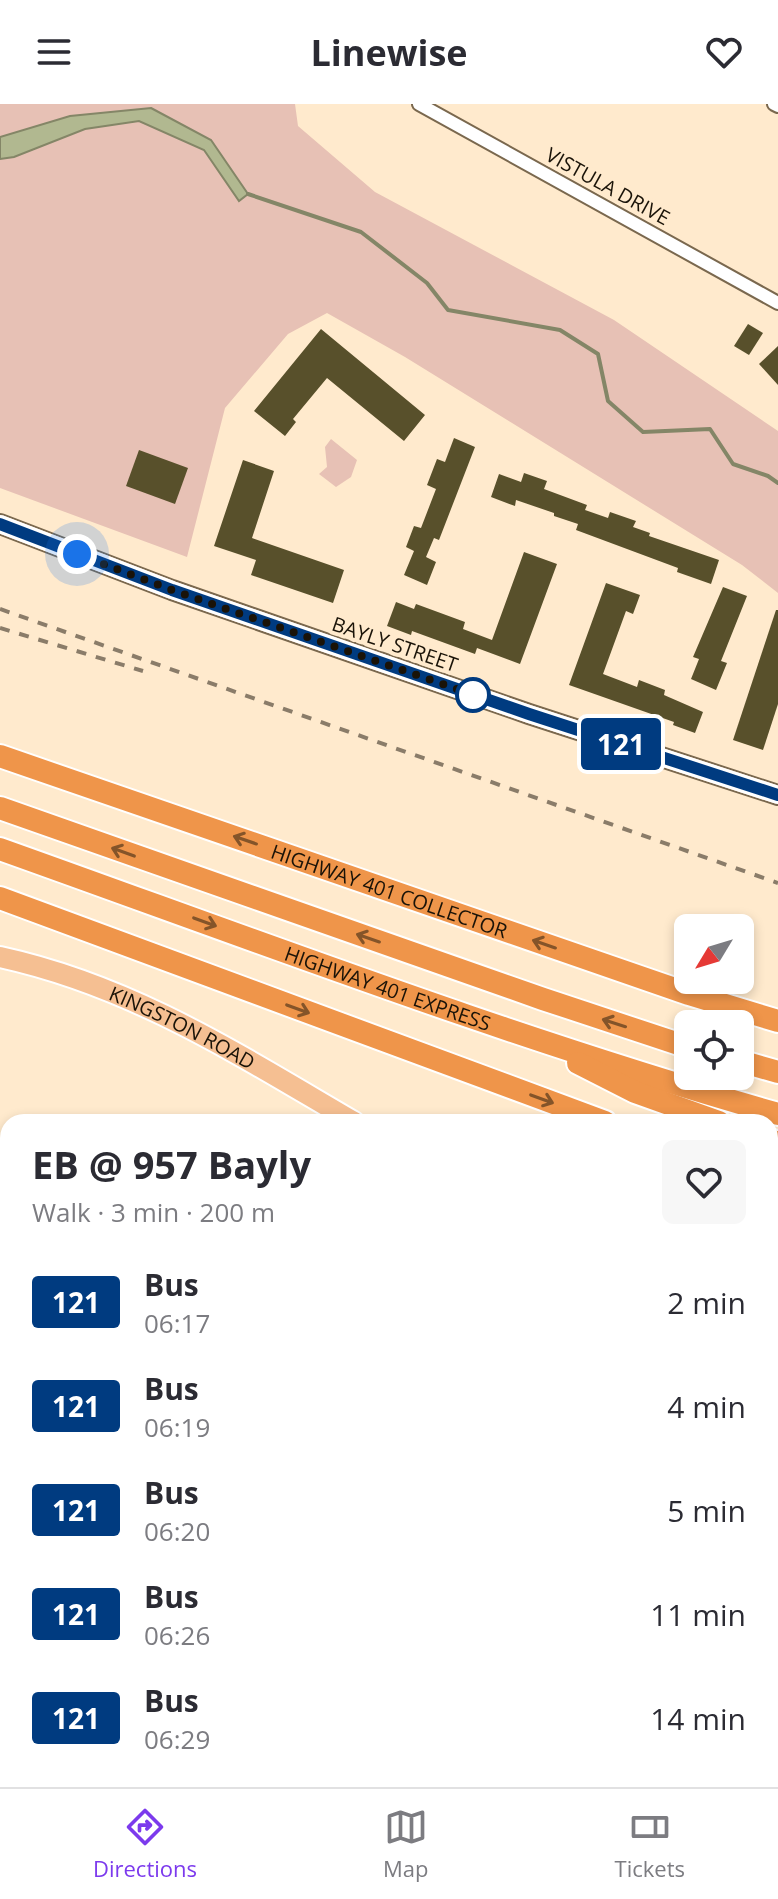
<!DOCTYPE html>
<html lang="en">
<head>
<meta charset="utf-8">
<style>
  body { margin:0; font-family:"Open Sans",sans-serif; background:#f7f7f7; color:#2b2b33; height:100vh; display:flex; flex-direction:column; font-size:30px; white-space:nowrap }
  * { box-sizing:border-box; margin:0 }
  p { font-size:26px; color:#7c7c81 }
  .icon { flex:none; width:44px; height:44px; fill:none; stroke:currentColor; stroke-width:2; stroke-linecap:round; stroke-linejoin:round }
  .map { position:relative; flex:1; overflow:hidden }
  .panel { position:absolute; left:0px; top:1010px; width:778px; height:674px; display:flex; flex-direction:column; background:#fff; border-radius:24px 24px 0 0; box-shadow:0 4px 12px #0003 }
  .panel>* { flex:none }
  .badge { padding:0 16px; border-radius:6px; font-size:28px; line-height:52px }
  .needle { width:52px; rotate:232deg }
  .tools { position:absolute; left:674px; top:810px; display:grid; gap:16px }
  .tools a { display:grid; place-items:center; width:80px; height:80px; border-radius:12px; background:#fff; box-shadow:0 4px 12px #0003; font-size:40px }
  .you { position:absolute; width:40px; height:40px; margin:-20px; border:6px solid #fff; border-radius:50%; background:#1a73e8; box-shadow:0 0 0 12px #1a73e833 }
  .map>.badge { position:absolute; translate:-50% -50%; box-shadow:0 0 0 4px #fff }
  .round { display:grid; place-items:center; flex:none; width:84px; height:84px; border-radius:12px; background:#f7f7f7 }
  .head { display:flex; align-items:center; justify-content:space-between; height:136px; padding:0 32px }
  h1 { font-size:38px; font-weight:700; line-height:60px }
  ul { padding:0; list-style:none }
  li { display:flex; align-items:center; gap:24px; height:104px; padding:0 32px }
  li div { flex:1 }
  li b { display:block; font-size:30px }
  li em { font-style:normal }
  li .badge { min-width:88px; font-weight:700; text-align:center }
  header { display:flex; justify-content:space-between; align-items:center; height:104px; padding:0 32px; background:#fff; font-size:36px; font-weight:700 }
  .tab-bar { display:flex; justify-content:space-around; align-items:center; height:112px; border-top:2px solid #e1e1e2; background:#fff; font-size:22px; color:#7c7c81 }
  .tab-bar a { display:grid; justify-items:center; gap:4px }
  .tab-bar .current { color:#7c3aed }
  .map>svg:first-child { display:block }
  .green { fill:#e7c1b5 }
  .water { fill:#b1b890; stroke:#848667; stroke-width:2 }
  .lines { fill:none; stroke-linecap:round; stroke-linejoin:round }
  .stream { stroke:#848667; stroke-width:4 }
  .building { fill:#58502b }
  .street-casing { stroke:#7a684e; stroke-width:16 }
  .secondary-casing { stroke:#7a684e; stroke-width:22 }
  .primary-casing { stroke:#fff; stroke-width:24 }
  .highway-casing { stroke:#fff; stroke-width:26 }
  .street { stroke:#fff; stroke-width:12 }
  .secondary { stroke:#fadfc9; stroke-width:18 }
  .primary { stroke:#f5bf92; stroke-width:20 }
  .highway { stroke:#ef954a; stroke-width:22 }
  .rail { stroke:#8a7c69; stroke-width:4; stroke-dasharray:10 10; stroke-linecap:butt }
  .oneway { stroke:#845429 }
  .line-casing { stroke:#fff; stroke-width:18 }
  .line { stroke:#003b80; stroke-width:12 }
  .walk { stroke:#1a1308; stroke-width:8; stroke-dasharray:0 14.4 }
  .stop-dot { fill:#fff; stroke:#003b80; stroke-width:4 }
  .labels { text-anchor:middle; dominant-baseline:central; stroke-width:8; stroke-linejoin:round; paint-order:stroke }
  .street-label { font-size:20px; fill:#1a1308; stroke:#ffeacd }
</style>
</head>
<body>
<header><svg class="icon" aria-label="menu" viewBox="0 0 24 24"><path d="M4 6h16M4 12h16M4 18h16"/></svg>Linewise<svg class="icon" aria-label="heart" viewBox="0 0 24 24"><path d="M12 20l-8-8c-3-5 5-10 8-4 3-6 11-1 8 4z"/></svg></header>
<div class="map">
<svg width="778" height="1683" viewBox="0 0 778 1683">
  <rect width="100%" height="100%" fill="#ffeacd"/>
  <g class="green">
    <path d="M 0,0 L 295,0 L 298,22 L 375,88 L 614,216 L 778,327 L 778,489 L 742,461 L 405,253 L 327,209 L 288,230 L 225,304 L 187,453 L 0,384 L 0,55 L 15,53 L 33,24 L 0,33 Z"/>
    <path d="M 331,335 L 357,356 L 351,373 L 336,383 L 319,370 L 327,363 L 325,343 Z"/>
  </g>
  <path class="water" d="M 151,4 L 211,36 L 248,90 L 239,97 L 204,46 L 139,17 L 85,25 L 14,53 L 0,55 L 0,33 L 70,12 Z"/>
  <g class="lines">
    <path class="stream" d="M 248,90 L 361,128 L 427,179 L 448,206 L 560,226 L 598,250 L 608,297 L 643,328 L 710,325 L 733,360 L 768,372 L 778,379"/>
  </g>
  <g class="building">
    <path d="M 748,220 L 763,229 L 749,251 L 734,242 Z"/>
    <path d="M 321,225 L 425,311 L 404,337 L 327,274 L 293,315 L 296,318 L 285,332 L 254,307 Z"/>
    <path d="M 778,242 L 778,281 L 759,260 Z"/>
    <path d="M 454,334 L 475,343 L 439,436 L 434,434 L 426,453 L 436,458 L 427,481 L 404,471 L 414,447 L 406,443 L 414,422 L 421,424 L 436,385 L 427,381 L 437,355 L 445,358 Z"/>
    <path d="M 139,346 L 188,364 L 175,400 L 126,382 Z"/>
    <path d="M 243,356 L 274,367 L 252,434 L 344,466 L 333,499 L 251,471 L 256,456 L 214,442 Z"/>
    <path d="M 524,369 L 547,377 L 544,385 L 587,401 L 585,406 L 608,414 L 610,408 L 636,417 L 633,423 L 650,429 L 649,432 L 719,456 L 711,480 L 677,468 L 678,464 L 576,426 L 578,420 L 554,412 L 554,409 L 516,396 L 515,402 L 491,393 L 499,370 L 521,378 Z"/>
    <path d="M 524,448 L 557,460 L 520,560 L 477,544 L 475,550 L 412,527 L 411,531 L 387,522 L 396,498 L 414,505 L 416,500 L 465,518 L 463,525 L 492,536 Z"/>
    <path d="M 606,479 L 640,491 L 633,510 L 626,507 L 603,570 L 637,583 L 639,576 L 665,586 L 664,591 L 703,608 L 695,629 L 673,621 L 674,618 L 569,581 Z"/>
    <path d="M 723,483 L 747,492 L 721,557 L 727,559 L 716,586 L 691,575 L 699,555 L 693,553 Z"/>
    <path d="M 776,506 L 778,506 L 778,600 L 763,646 L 733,636 Z"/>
  </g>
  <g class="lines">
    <g class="street-casing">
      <g id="street">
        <path d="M 419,0 L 778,199"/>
        <path d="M 774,0 L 778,2"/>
        <path d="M 0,1257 L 8,1264"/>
        <path d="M 0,1482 L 8,1470"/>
        <path d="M 334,1676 L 338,1683"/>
      </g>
    </g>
    <g class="secondary-casing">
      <g id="secondary">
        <path d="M 0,420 L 172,486 L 529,610 L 778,691"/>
        <path d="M 770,1510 L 778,1516"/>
        <path d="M 555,1683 L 560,1676"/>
      </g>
    </g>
    <g class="primary-casing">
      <g id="primary">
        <path id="s1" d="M 0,853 C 133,882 239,951 354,1018"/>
        <path d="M 770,1261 L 778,1266"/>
        <path d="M 770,1294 L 778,1299"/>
      </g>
    </g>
    <g class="highway-casing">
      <g id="highway">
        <path id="s2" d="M 0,652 L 689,890 L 778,917"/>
        <path d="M 0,704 L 543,895 L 688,943"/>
        <path id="s3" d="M 0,745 C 258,837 514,935 778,1010"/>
        <path d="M 0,794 L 605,1018"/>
        <path d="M 740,957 L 778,968"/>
        <path d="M 578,959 L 635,988 L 719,1018"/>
        <path d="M 770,1036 L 778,1039"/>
        <path d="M 770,1078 L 778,1081"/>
      </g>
    </g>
    <use href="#street" class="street"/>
    <use href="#secondary" class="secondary"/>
    <use href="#primary" class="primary"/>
    <use href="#highway" class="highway"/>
    <g class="rail">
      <path d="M 0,505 L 778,779"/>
      <path d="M 0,524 L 143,567"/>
      <path d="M 0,1178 L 8,1184"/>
      <path d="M 705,1676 L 715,1683"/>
    </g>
  </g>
  <defs><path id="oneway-shaft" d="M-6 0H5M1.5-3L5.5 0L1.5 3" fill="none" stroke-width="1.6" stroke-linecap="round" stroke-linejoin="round" transform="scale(2)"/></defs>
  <g class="oneway">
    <use href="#oneway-shaft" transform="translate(245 736) rotate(-161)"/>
    <use href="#oneway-shaft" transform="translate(123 748) rotate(-160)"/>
    <use href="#oneway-shaft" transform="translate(205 818) rotate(20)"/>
    <use href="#oneway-shaft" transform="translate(368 834) rotate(-161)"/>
    <use href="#oneway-shaft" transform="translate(544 840) rotate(-161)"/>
    <use href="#oneway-shaft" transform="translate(298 905) rotate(20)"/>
    <use href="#oneway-shaft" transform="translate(614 919) rotate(-162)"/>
    <use href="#oneway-shaft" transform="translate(542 995) rotate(20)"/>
  </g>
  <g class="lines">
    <g class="line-casing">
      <path id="line" d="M 0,420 L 172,486 L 529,610 L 778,691"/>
    </g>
    <use href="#line" class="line"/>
    <path class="walk" d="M 77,450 L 172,486 L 477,592 L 473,591"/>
  </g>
  <circle class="stop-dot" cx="473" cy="591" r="16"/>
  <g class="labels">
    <g class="street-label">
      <text transform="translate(608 82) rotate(29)">VISTULA DRIVE</text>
      <text transform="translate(395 540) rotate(19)">BAYLY STREET</text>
      <text stroke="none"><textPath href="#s2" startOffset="412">HIGHWAY 401 COLLECTOR</textPath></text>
      <text stroke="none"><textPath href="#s3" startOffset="412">HIGHWAY 401 EXPRESS</textPath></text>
      <text stroke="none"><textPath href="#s1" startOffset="196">KINGSTON ROAD</textPath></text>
    </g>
  </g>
</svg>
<div class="tools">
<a><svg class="needle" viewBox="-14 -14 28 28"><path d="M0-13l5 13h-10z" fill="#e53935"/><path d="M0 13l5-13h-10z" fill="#7c7c81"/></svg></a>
<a><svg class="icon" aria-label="locate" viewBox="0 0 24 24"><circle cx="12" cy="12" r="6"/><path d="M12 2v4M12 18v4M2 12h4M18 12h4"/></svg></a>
</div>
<div class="you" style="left:77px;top:450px"></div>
<b class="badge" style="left:621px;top:640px;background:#003b80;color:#fff">121</b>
<section class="panel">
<div class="head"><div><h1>EB @ 957 Bayly</h1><p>Walk · 3 min · 200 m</p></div><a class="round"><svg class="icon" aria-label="heart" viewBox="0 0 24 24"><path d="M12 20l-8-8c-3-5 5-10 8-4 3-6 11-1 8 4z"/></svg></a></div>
<ul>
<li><span class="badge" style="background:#003b80;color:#fff">121</span><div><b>Bus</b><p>06:17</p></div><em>2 min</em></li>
<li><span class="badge" style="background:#003b80;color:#fff">121</span><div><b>Bus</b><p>06:19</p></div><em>4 min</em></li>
<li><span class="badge" style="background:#003b80;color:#fff">121</span><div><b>Bus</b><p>06:20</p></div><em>5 min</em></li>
<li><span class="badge" style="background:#003b80;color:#fff">121</span><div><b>Bus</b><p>06:26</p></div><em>11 min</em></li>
<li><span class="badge" style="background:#003b80;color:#fff">121</span><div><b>Bus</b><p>06:29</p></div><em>14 min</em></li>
</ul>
</section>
</div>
<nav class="tab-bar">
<a class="current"><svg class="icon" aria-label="directions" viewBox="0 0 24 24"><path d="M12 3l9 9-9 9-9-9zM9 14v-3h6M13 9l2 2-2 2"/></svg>Directions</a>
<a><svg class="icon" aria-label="map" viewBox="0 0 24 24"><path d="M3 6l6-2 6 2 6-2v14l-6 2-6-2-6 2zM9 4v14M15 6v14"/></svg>Map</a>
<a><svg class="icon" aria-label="tickets" viewBox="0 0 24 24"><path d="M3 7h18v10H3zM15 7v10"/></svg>Tickets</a>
</nav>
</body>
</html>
